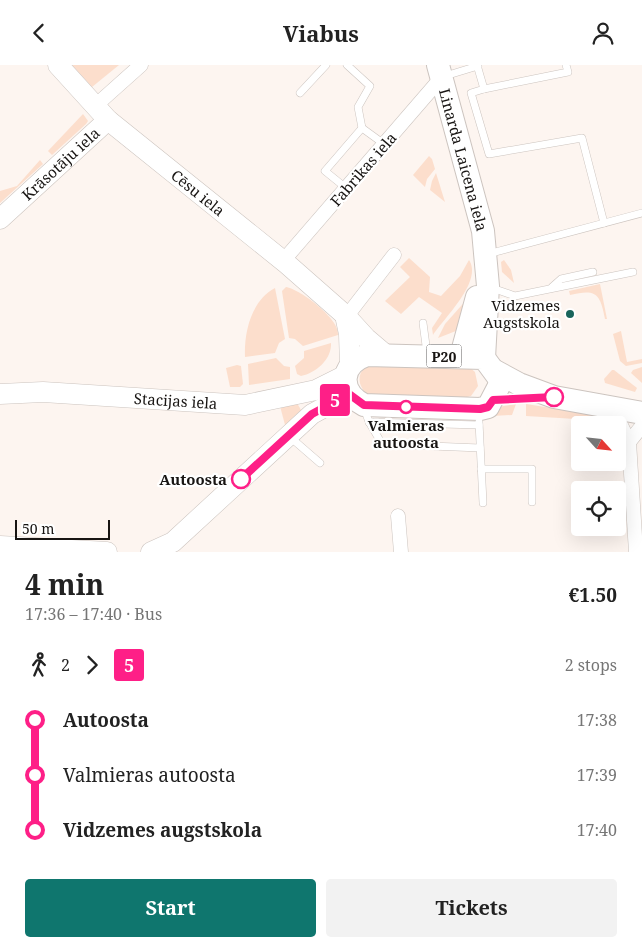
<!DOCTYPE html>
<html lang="en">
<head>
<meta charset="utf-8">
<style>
  body { margin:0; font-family:"Noto Serif",serif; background:#f2f2f2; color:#222; height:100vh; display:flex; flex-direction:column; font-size:19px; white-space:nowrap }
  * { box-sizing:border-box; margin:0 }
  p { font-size:16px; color:#767676 }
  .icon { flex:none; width:28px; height:28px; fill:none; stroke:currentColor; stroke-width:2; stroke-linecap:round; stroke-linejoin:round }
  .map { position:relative; height:487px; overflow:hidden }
  .sheet { display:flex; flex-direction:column; background:#fff; flex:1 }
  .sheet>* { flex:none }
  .badge { padding:0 10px; border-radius:4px; font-size:18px; line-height:32px }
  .needle { width:32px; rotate:117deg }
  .controls { position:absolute; left:571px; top:351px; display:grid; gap:10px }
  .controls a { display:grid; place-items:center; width:55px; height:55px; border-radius:5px; background:#fff; box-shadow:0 5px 20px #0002; font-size:25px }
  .scale { position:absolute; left:15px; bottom:12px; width:95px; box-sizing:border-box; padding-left:5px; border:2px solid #181513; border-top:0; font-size:14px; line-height:18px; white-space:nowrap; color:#181513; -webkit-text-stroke:4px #fff; paint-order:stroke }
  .map>.badge { position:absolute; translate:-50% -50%; box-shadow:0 0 0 2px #fff }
  .legs { display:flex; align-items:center; gap:8px; height:55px; padding:0 25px; font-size:16px }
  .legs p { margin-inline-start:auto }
  .head { display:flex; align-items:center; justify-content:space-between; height:85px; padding:0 25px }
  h1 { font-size:28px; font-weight:700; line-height:38px }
  .primary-button { display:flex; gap:10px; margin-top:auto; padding:10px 25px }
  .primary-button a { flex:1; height:58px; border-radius:5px; background:#0f766e; color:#fff; font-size:20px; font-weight:700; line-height:58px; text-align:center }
  .primary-button a+a { background:#f2f2f2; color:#222 }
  ul { padding:0 25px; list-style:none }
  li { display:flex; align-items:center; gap:18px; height:55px; font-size:19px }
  li i { display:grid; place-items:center; width:8px; height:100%; margin:0 6px; background:currentColor }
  li i::after { content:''; width:12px; height:12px; margin:-6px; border:4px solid; border-radius:50%; background:#fff }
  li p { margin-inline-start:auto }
  li:first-child i { background:linear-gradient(#0000 50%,currentColor 0) }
  li:last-child i { background:linear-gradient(currentColor 50%,#0000 0) }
  header { display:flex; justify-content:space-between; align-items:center; height:65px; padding:0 25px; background:#fff; font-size:22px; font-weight:700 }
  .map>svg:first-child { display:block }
  .green { fill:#fcdecc }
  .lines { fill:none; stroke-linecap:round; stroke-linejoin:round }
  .lane-casing { stroke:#ccc4bf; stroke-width:8 }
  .street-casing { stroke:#ccc4bf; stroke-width:15 }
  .secondary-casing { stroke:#ccc4bf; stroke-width:21 }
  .primary-casing { stroke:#ccc4bf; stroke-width:24 }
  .lane { stroke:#fff; stroke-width:7 }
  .street { stroke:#fff; stroke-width:14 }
  .secondary { stroke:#fff; stroke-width:20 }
  .primary { stroke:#fff; stroke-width:22 }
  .line-1-casing { stroke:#fff; stroke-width:11 }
  .line-1 { stroke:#fe1f87; stroke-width:8 }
  .poi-dot { fill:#19645b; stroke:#fff; stroke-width:2 }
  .stop-1-dot { fill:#fff; stroke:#fe1f87; stroke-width:2.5 }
  .labels { text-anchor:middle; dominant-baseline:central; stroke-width:4.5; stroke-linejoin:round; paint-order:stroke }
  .shield { fill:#fff; stroke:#5d5b5a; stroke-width:1 }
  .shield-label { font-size:14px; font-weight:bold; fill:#181513 }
  .street-label { font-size:15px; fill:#181513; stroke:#fff }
  .poi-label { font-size:15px; fill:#181513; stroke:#fff; text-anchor:end }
  .stop-label { font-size:15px; font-weight:bold; fill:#181513; stroke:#fff }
</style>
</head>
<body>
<header><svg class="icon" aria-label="back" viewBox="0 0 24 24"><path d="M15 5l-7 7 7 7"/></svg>Viabus<svg class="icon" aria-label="person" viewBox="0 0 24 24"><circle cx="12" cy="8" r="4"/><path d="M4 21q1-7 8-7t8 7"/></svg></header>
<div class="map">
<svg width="642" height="487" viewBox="0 0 642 487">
  <rect width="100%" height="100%" fill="#fdf5f0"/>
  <g class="green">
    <path d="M 72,0 L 119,0 L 92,22 Z"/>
    <path d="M 83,49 L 88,56 L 86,59 L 52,90 L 48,86 Z"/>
    <path d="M 429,91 L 432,94 L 435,104 L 427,114 L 425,122 L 413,110 Z"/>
    <path d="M 40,95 L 43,99 L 0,138 L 0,126 L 17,121 Z"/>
    <path d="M 436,108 L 445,137 L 430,125 L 432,116 Z"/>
    <path d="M 409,193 L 430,212 L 429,227 L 441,231 L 460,211 L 469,195 C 483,216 445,252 433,270 L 432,263 L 442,248 L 419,232 L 401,249 L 385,236 L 410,212 L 400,202 Z"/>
    <path d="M 504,195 L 511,205 L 514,218 L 502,207 L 501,197 Z"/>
    <path d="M 600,219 L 607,254 L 605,254 C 600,228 596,224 570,230 L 569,226 Z"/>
    <path d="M 286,222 C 300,224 341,255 338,270 L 303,281 L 295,274 L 289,273 L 282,226 Z"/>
    <path d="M 275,223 L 285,274 L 279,278 L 275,288 L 245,292 C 244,267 251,236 275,223 Z"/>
    <path d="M 469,232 L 461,264 L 438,273 L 445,259 Z"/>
    <path d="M 621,266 L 627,297 L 642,294 L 642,298 L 626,301 L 620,296 L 613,269 Z"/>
    <path d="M 331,278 C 332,294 316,308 301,311 L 297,309 L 295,301 L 304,293 L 304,286 Z"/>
    <path d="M 276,293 L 284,301 L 290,302 L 290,314 L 249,320 L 248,299 Z"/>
    <path d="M 237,300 L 241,301 L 243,319 L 240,322 L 230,322 L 226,303 Z"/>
    <path d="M 365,301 L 469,302 L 475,307 L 478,321 L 471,331 L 463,333 L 366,329 C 358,319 357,311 365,301 Z"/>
    <path d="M 642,302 L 642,318 L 631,308 L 633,305 Z"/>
    <path d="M 612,305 L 614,305 L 637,323 L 635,327 L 605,318 L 604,314 Z"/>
    <path d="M 297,338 L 301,345 L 285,360 L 280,341 Z"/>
    <path d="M 516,339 L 512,350 L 492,351 L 498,342 Z"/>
    <path d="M 526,339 L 603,351 L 609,356 L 526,351 Z"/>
  </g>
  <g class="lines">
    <g class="lane-casing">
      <g id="lane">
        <path d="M 347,0 L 370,21 L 358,42 L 362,63"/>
        <path d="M 477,0 L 484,24 L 568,7 L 566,0"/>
        <path d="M 445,11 L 478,1"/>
        <path d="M 484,24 L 471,28 L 489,89 L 582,73 L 604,158"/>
        <path d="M 300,28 L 326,0"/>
        <path d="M 346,123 L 325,106 L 362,63 L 384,79"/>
        <path d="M 488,189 L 642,148"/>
        <path d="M 552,222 L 561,214 L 593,207"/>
        <path d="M 492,223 L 515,231 L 633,207"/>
        <path d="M 423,258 L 427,288"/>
        <path d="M 364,343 L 369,357 L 382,379 L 480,383"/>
        <path d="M 369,357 L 479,360"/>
        <path d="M 479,357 L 483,438"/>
        <path d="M 290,372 L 320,398"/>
        <path d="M 481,404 L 532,404 L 532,437"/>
      </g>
    </g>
    <g class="street-casing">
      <g id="street">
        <path d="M 94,42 L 141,0"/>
        <path d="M 283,196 L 442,12"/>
        <path d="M 350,247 L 394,190"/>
        <path d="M 607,342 L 618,354 L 629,377 L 636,487"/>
        <path d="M 629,377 L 642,361"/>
        <path d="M 398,451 L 401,487"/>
      </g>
    </g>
    <g class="secondary-casing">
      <g id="secondary">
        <path id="s1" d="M 58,0 L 108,55 L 287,199 L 345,250 L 366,273 L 386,290"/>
        <path id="s2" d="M 0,154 L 108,55"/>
        <path d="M 345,250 L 349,269 L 350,301"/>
        <path id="s3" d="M 0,329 L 43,327 L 245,340 L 316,325 L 346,310"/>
        <path d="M 0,481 L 107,487"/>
        <path d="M 151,487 L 173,477 L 312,349 L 349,329"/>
      </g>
    </g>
    <g class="primary-casing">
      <g id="primary">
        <path id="s4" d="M 438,0 L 483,166 L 488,221 L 484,293"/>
        <path d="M 367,290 L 484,293 L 498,312 L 500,319 L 488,342 L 480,344 L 364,340 C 339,327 339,300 367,290 Z"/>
        <path d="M 461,291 L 477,232"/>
        <path d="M 495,306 L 519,319 L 554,332 L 642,348"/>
      </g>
    </g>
    <use href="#lane" class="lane"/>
    <use href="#street" class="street"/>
    <use href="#secondary" class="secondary"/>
    <use href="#primary" class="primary"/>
  </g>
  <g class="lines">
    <g class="line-1-casing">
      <path id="line-1" d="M 241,414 L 312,349 L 349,329 L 364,340 L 480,344 L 488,342 L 493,335 L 554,332"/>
    </g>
    <use href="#line-1" class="line-1"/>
  </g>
  <circle class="poi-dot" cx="570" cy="249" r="5"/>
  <g class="stop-1-dot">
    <circle cx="554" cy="332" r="9"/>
    <circle cx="406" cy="342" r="6"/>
    <circle cx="241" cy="414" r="9"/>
  </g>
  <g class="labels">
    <rect class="shield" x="426.5" y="279.5" width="35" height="23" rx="4"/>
    <g class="shield-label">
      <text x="444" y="291">P20</text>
    </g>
    <g class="street-label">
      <text stroke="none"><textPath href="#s4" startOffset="98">Linarda Laicena iela</textPath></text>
      <text stroke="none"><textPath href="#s2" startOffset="82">Krāsotāju iela</textPath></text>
      <text transform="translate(363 104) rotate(-49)">Fabrikas iela</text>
      <text stroke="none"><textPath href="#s1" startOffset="190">Cēsu iela</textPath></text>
      <text stroke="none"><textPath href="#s3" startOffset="176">Stacijas iela</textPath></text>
    </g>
    <g class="poi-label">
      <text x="560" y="240">Vidzemes<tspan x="560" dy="17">Augstskola</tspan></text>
    </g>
    <g class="stop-label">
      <text x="406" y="360">Valmieras<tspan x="406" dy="17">autoosta</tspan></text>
      <text x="227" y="414" text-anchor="end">Autoosta</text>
    </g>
  </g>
</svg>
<div class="controls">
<a><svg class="needle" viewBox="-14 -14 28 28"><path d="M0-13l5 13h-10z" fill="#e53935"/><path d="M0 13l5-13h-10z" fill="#767676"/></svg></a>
<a><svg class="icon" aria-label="locate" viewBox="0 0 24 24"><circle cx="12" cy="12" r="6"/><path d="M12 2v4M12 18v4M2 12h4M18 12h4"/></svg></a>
</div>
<div class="scale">50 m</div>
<b class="badge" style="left:335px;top:335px;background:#fe1f87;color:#fff">5</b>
</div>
<section class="sheet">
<div class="head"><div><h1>4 min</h1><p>17:36 – 17:40 · Bus</p></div><b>€1.50</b></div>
<div class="legs"><svg class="icon" aria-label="walk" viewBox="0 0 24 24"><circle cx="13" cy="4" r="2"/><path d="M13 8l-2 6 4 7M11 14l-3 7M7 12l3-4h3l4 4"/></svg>2<svg class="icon" aria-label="forward" viewBox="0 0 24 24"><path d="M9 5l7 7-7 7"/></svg><b class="badge" style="background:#fe1f87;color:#fff">5</b><p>2 stops</p></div>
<ul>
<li><i style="color:#fe1f87"></i><b>Autoosta</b><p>17:38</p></li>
<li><i style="color:#fe1f87"></i><span>Valmieras autoosta</span><p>17:39</p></li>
<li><i style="color:#fe1f87"></i><b>Vidzemes augstskola</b><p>17:40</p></li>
</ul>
<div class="primary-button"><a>Start</a><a>Tickets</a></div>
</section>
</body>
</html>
